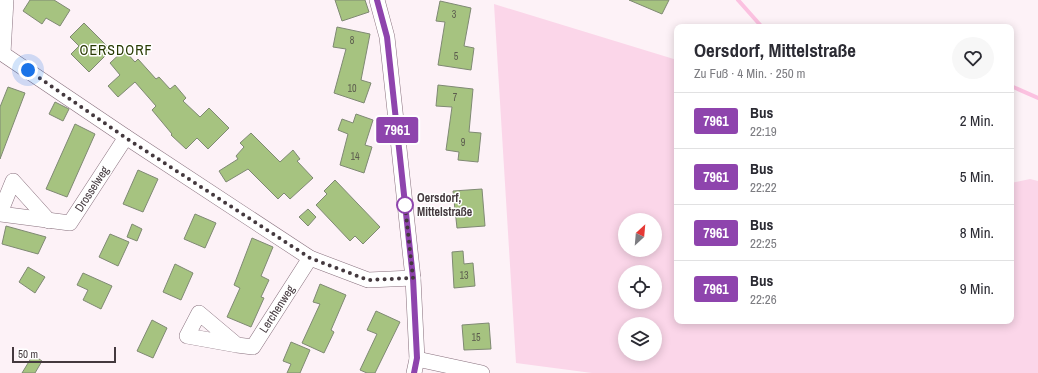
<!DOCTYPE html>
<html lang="de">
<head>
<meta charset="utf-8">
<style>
  body { margin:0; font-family:"Archivo Narrow",sans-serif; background:#f7f7f7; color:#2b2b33; height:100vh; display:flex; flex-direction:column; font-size:15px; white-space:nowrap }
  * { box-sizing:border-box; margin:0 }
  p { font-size:13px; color:#7c7c81 }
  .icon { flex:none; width:22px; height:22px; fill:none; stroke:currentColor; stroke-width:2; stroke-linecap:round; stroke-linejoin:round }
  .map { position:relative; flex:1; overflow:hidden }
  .details { position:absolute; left:674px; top:24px; width:340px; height:300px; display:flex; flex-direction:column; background:#fff; border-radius:8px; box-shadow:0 2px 10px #0003 }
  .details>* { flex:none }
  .badge { padding:0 8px; border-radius:3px; font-size:14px; line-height:26px }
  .needle { width:26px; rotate:26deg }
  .controls { position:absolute; left:618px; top:213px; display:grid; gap:8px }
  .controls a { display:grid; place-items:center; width:44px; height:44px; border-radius:50%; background:#fff; box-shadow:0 2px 10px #0003; font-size:20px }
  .scale { position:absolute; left:12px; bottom:10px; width:104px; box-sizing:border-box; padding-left:4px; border:2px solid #44393e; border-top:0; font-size:11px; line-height:14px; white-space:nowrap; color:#44393e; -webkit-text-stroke:3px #fff; paint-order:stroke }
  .you { position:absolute; width:20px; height:20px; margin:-10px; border:3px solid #fff; border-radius:50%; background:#1a73e8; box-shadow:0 0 0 6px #1a73e833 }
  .map>.badge { position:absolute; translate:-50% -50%; box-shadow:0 0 0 2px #fff }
  .round { display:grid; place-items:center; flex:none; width:42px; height:42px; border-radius:21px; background:#f7f7f7 }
  .overview { display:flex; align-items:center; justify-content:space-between; height:68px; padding:0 20px }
  h1 { font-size:19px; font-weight:800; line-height:30px }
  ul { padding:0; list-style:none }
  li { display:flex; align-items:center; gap:12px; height:56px; padding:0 20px; border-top:1px solid #e1e1e2 }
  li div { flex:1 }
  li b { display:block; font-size:15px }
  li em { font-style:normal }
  li .badge { min-width:44px; font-weight:700; text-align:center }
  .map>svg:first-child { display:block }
  .green { fill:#fbd6e9; fill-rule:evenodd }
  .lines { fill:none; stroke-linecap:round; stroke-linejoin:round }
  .stream { stroke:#fbc1e0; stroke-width:4 }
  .building { fill:#a6c380; stroke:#7f8973 }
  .minor-casing { stroke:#89717e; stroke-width:16 }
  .minor { stroke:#fff; stroke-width:15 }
  .line-casing { stroke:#fff; stroke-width:9 }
  .line { stroke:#8e44ad; stroke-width:6 }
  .walk { stroke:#44393e; stroke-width:4; stroke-dasharray:0 7.2 }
  .stop-dot { fill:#fff; stroke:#8e44ad; stroke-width:2 }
  .labels { text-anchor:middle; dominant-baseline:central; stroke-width:3; stroke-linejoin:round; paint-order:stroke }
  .number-label { font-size:10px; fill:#5c5c4e }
  .street-label { font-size:12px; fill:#44393e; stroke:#fff }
  .stop-label { font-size:12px; font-weight:bold; fill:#44393e; stroke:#fff; text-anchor:start }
  .quarter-label { font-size:14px; letter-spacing:1px; fill:#283a03; stroke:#fff }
</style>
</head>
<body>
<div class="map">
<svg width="1038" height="373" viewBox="0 0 1038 373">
  <rect width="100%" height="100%" fill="#fdf2f7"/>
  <path class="green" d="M 494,4 L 677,60 L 677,321 L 1011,321 L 1011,183 L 1030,179 L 1038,181 L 1038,373 L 592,373 L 516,363 ZM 625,220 L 655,220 L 655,250 L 625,250 ZM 625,272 L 655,272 L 655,302 L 625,302 ZM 625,324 L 655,324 L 655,354 L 625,354 Z"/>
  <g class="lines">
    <g class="stream">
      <path d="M 738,0 L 762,27"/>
      <path d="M 1011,86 L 1038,98"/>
    </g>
  </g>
  <g class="building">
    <path d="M 30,0 L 54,0 L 70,10 L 60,26 L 46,18 L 42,24 L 23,11 Z"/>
    <path d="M 335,0 L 365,0 L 369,12 L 342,21 Z"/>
    <path d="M 629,0 L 669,0 L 662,14 Z"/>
    <path d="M 440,1 L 471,8 L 464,46 L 474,48 L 471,70 L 438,65 L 445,22 L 436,21 Z"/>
    <path d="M 84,23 L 111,50 L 89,72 L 71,54 L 79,46 L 70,37 Z"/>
    <path d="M 337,27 L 370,34 L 361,80 L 371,83 L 364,103 L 334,93 L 346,49 L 333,47 Z"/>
    <path d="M 124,50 L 135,62 L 138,59 L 156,79 L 159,77 L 170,89 L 175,85 L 186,98 L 183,101 L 200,117 L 209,108 L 229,128 L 208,149 L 197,138 L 186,149 L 171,135 L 172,134 L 152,110 L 156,106 L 135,82 L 118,97 L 108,86 L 120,75 L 110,63 Z"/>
    <path d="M 438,85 L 473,89 L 469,132 L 481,133 L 478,162 L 458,160 L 459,152 L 446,150 L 452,107 L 436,106 Z"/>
    <path d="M 8,87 L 25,93 L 0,159 L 0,107 Z"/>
    <path d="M 55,102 L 69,109 L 63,121 L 49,114 Z"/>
    <path d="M 356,114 L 373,120 L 365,145 L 372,147 L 364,173 L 340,165 L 348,134 L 338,130 L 342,119 L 353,123 Z"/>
    <path d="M 75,124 L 95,134 L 67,197 L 46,189 Z"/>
    <path d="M 251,133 L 280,162 L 293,150 L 300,159 L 297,161 L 313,178 L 290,199 L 284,193 L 278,199 L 248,169 L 226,182 L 219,171 L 238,159 L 236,156 L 244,147 L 240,143 Z"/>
    <path d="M 138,170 L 158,179 L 143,212 L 123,204 Z"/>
    <path d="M 335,180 L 380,227 L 363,244 L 355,236 L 350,241 L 316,205 L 327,194 L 324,191 Z"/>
    <path d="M 482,189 L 485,226 L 457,228 L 453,191 Z"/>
    <path d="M 308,209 L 316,217 L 308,226 L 299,217 Z"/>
    <path d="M 195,214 L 216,223 L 205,248 L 184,239 Z"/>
    <path d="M 132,224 L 142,229 L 137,241 L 127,237 Z"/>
    <path d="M 6,226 L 46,237 L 38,254 L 2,244 Z"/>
    <path d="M 110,234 L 129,242 L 118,266 L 99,257 Z"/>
    <path d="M 252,238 L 273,247 L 261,276 L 269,280 L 261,297 L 264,298 L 251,327 L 227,317 L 240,288 L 234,285 Z"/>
    <path d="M 463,251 L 464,264 L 473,263 L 475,286 L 454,288 L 452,252 Z"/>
    <path d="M 175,264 L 193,273 L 181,300 L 163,292 Z"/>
    <path d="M 28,267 L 45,277 L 35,293 L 19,282 Z"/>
    <path d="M 83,273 L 112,286 L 101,309 L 83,300 L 88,290 L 77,285 Z"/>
    <path d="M 320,284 L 346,295 L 331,330 L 334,332 L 324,353 L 302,343 L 320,304 L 313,302 Z"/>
    <path d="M 376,311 L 400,322 L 375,373 L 367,373 L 360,370 L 377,334 L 367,330 Z"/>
    <path d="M 152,320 L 167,328 L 153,358 L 137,351 Z"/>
    <path d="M 489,323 L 491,349 L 464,350 L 462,325 Z"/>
    <path d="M 291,342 L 310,350 L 300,373 L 287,373 L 291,364 L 283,361 Z"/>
    <path d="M 33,355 L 42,361 L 35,373 L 22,373 Z"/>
  </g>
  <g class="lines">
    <g class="minor-casing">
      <g id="minor">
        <path d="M 377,0 L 387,37 L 413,278 L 417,359 L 414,373"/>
        <path d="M 0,52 L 126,137 L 310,258 L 368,280 L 413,278"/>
        <path d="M 3,53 L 6,0"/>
        <path d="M 0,213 L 13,181 L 49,221"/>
        <path d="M 0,214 L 70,223 L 126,137"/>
        <path d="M 237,345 L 187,336 L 199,313 L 237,345 L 253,347 L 310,258"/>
        <path d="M 417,359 L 482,373"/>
      </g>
    </g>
    <use href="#minor" class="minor"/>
  </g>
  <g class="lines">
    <g class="line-casing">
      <path id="line" d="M 377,0 L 387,37 L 413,278 L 417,358 L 414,373"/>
    </g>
    <use href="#line" class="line"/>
    <path class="walk" d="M 28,70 L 126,138 L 310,258 L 368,280 L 413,278 L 405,205"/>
  </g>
  <circle class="stop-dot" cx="405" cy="205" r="8"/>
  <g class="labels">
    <g class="number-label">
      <text x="454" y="14">3</text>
      <text x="352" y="40">8</text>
      <text x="456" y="56">5</text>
      <text x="352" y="88">10</text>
      <text x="455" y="97">7</text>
      <text x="463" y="142">9</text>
      <text x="355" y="156">14</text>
      <text x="464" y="275">13</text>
      <text x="476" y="337">15</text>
    </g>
    <g class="street-label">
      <text transform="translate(92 189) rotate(-57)">Drosselweg</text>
      <text transform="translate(277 309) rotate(-57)">Lerchenweg</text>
    </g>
    <g class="stop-label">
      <text x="417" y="198">Oersdorf,<tspan x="417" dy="14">Mittelstraße</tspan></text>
    </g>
    <g class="quarter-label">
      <text x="116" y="50">OERSDORF</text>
    </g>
  </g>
</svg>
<div class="controls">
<a><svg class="needle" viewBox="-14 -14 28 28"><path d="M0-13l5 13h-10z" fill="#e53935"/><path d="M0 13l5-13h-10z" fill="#7c7c81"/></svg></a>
<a><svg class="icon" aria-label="locate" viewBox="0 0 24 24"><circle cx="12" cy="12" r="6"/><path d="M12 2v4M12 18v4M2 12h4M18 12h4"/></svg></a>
<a><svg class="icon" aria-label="layers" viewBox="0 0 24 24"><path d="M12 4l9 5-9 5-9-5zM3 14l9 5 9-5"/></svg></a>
</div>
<div class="scale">50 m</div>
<div class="you" style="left:28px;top:70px"></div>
<b class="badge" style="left:397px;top:130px;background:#8e44ad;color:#fff">7961</b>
<section class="details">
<div class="overview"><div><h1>Oersdorf, Mittelstraße</h1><p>Zu Fuß · 4 Min. · 250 m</p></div><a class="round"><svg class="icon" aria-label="heart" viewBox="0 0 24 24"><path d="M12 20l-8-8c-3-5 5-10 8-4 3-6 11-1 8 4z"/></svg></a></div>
<ul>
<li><span class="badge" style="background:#8e44ad;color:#fff">7961</span><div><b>Bus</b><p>22:19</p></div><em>2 Min.</em></li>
<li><span class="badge" style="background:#8e44ad;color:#fff">7961</span><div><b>Bus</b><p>22:22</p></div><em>5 Min.</em></li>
<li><span class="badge" style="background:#8e44ad;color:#fff">7961</span><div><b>Bus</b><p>22:25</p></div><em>8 Min.</em></li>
<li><span class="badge" style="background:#8e44ad;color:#fff">7961</span><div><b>Bus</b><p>22:26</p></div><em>9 Min.</em></li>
</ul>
</section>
</div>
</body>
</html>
